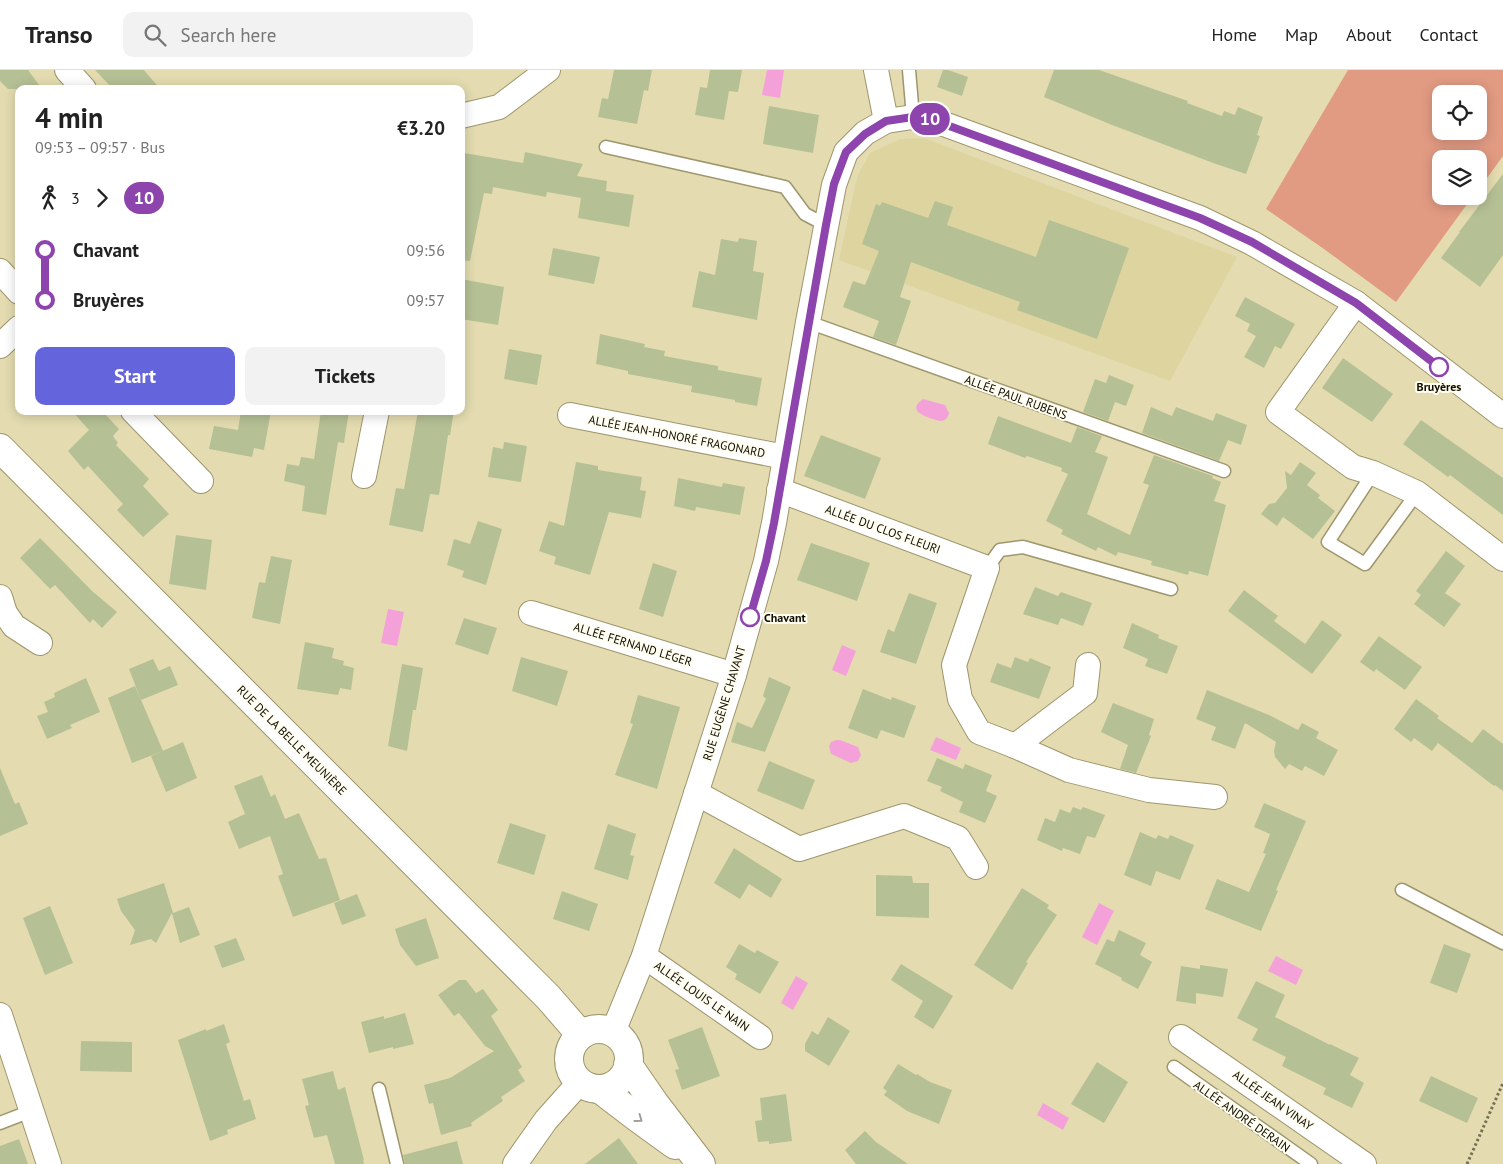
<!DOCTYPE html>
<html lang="en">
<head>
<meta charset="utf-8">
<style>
  body { margin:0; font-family:"PT Sans",sans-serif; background:#f2f2f2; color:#222; height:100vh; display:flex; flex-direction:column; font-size:19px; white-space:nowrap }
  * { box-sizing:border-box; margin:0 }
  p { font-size:16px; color:#767676 }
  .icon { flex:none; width:28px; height:28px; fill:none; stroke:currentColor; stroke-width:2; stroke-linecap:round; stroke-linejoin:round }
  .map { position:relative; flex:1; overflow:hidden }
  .details { position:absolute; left:15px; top:15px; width:450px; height:330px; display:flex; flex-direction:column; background:#fff; border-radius:10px; box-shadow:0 2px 12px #0003 }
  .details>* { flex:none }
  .badge { padding:0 10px; border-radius:16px; font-size:18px; line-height:32px }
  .buttons { position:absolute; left:1432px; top:15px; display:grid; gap:10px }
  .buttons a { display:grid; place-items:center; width:55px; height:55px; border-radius:10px; background:#fff; box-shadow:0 2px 12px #0003; font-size:25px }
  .map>.badge { position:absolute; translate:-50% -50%; box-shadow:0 0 0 2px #fff }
  .legs { display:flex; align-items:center; gap:8px; height:55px; padding:0 20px; font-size:16px }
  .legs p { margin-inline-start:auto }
  .headline { display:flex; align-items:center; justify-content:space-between; height:85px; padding:0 20px }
  h1 { font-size:28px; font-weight:700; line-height:38px }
  .primary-button { display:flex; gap:10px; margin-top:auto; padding:10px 20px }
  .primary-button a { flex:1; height:58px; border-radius:10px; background:#6464dd; color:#fff; font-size:20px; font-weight:700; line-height:58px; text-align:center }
  .primary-button a+a { background:#f2f2f2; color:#222 }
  ul { padding:0 20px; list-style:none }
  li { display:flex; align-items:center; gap:18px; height:50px; font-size:19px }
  li i { display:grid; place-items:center; width:8px; height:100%; margin:0 6px; background:currentColor }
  li i::after { content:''; width:12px; height:12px; margin:-6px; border:4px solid; border-radius:50%; background:#fff }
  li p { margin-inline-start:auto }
  li:first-child i { background:linear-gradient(#0000 50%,currentColor 0) }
  li:last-child i { background:linear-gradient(currentColor 50%,#0000 0) }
  header { display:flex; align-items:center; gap:30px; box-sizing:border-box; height:70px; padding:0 25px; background:#fff; border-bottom:1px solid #e0e0e0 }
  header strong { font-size:24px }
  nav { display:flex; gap:28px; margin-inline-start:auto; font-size:18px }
  .search { width:350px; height:45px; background:#f2f2f2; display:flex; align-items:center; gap:12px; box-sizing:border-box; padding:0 18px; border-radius:10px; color:#767676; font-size:19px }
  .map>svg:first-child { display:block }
  .built { fill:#ddd49f }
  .green { fill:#e29b83; fill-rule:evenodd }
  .water { fill:#f4a1da }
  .building { fill:#b6c095 }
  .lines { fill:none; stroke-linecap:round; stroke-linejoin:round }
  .lane-casing { stroke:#9e966c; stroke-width:15 }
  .street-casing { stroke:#9e966c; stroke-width:26 }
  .secondary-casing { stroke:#9e966c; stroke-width:30 }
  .path { stroke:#767055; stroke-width:3; stroke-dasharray:2.5 2.5; stroke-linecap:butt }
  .lane { stroke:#fff; stroke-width:12 }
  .street { stroke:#fff; stroke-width:24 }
  .secondary { stroke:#fff; stroke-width:28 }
  .oneway { stroke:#9f9e99 }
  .line-1-casing { stroke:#fff; stroke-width:11 }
  .line-1 { stroke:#8e44ad; stroke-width:8 }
  .stop-1-dot { fill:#fff; stroke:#8e44ad; stroke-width:2.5 }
  .labels { text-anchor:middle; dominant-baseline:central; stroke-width:4; stroke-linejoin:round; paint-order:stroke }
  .stop-label { font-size:12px; font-weight:bold; fill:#100d01; stroke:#fffdef }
  .street-label { font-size:12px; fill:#100d01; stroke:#fffdef }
</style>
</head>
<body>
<header>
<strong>Transo</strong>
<div class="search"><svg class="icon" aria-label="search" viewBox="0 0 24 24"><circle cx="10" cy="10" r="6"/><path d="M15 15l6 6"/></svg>Search here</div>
<nav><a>Home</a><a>Map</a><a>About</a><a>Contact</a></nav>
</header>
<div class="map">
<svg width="1503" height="1094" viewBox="0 0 1503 1094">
  <rect width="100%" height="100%" fill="#e4dcb0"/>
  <path class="built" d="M 924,68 L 1237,187 L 1170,311 L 839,190 L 857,107 L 870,83 L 901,69 Z"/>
  <path class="green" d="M 1348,0 L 1503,0 L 1503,86 L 1479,119 L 1479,89 L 1441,89 L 1441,126 L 1473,126 L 1396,232 L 1324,179 L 1266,139 ZM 1441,24 L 1479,24 L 1479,61 L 1441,61 Z"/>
  <g class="water">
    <path d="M 767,0 L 784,0 L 780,28 L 762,25 Z"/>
    <path d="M 923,329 L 945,335 L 949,343 C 948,348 945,351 940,351 C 930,348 904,342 923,329 Z"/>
    <path d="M 388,539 L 404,542 L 397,576 L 381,573 Z"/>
    <path d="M 842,575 L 856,581 L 846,606 L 832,600 Z"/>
    <path d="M 936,667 L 961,678 L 956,690 L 930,680 Z"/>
    <path d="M 836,670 L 840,670 L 858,677 L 861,685 L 858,691 L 851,693 L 831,684 L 829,676 L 831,672 Z"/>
    <path d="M 1099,833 L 1114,841 L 1097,875 L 1082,867 Z"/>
    <path d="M 1276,886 L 1303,900 L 1296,915 L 1268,901 Z"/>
    <path d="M 796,906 L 808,913 L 793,940 L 781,933 Z"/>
    <path d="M 1043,1033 L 1069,1048 L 1063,1060 L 1037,1045 Z"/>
  </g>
  <g class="building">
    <path d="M 0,0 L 28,0 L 42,19 L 8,19 L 0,11 Z"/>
    <path d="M 95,0 L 144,0 L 160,19 L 113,19 Z"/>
    <path d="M 614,0 L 652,0 L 648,21 L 644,20 L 637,54 L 598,47 L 602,28 L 608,29 Z"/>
    <path d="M 710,0 L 742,0 L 738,22 L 729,21 L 724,50 L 695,45 L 700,17 L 707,18 Z"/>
    <path d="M 943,0 L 948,0 L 968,7 L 962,26 L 937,17 Z"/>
    <path d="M 1054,0 L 1099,0 L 1188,31 L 1187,33 L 1222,46 L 1224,41 L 1235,45 L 1238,37 L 1263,47 L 1257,65 L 1260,66 L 1246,104 L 1216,94 L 1112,55 L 1044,27 Z"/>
    <path d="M 769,36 L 819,45 L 813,83 L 763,74 Z"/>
    <path d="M 525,82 L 583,94 L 577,106 L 607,111 L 606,121 L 634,125 L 629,157 L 578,148 L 581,128 L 547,122 L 546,127 L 493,117 L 492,124 L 484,123 L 470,191 L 461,190 L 461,101 L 464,83 L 523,93 Z"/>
    <path d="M 1503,104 L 1503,185 L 1480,217 L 1441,188 L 1460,162 L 1459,162 Z"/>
    <path d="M 935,131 L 953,137 L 947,155 L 1036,187 L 1049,150 L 1129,178 L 1097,269 L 1017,240 L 1020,232 L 911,192 L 900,227 L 911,231 L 896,275 L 873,267 L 879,251 L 843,237 L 853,211 L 865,215 L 879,181 L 862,174 L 876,134 L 880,136 L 882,132 L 928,148 Z"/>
    <path d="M 739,168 L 757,171 L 753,201 L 764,203 L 757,250 L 692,237 L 699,201 L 715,205 L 721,169 L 738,172 Z"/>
    <path d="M 553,178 L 600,187 L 594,214 L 548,205 Z"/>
    <path d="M 461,209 L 504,217 L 498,255 L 461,249 Z"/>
    <path d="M 1245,227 L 1295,254 L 1281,279 L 1275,276 L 1264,298 L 1244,287 L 1256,266 L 1247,261 L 1250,254 L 1235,246 Z"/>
    <path d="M 600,264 L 645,274 L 644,277 L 665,281 L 664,286 L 718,296 L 718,300 L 762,308 L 757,336 L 735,332 L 735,330 L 691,322 L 692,316 L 628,304 L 628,301 L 596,294 Z"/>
    <path d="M 509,279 L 542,285 L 537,315 L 504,309 Z"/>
    <path d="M 1343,288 L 1393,324 L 1372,352 L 1322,318 Z"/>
    <path d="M 1109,305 L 1134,315 L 1126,336 L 1115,332 L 1108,351 L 1083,342 L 1095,309 L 1106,313 Z"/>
    <path d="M 1151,337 L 1172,346 L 1176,337 L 1213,351 L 1216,343 L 1247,355 L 1241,375 L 1228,370 L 1219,391 L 1142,363 Z"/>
    <path d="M 72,341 L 102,341 L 119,359 L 113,366 L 118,373 L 116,375 L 149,409 L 143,416 L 169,444 L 143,467 L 117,440 L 123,434 L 88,396 L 84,400 L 68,381 L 89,360 Z"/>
    <path d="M 241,341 L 271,341 L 264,380 L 254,378 L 252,387 L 209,379 L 214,356 L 238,360 Z"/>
    <path d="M 321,341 L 349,341 L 344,373 L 338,372 L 326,445 L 302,441 L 305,416 L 284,411 L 287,394 L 299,396 L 301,387 L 314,389 Z"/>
    <path d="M 418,341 L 454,341 L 450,365 L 448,365 L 439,425 L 430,424 L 423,462 L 389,455 L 396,418 L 404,419 Z"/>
    <path d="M 998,346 L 1071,373 L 1077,357 L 1102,366 L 1095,382 L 1108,387 L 1087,444 L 1130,465 L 1149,415 L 1143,413 L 1154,385 L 1213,406 L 1212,408 L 1221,412 L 1214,431 L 1226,435 L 1208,506 L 1189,501 L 1188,505 L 1170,500 L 1151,495 L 1152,491 L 1118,482 L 1116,486 L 1098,477 L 1096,481 L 1061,464 L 1063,460 L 1046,451 L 1068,404 L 1061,401 L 1062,398 L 1027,386 L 1025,388 L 988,374 Z"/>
    <path d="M 1421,350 L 1503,408 L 1503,445 L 1450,405 L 1448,407 L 1403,374 Z"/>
    <path d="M 821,365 L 881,388 L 865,429 L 804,406 Z"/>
    <path d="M 504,372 L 527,376 L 521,412 L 488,407 L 493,377 L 503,379 Z"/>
    <path d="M 576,392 L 598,396 L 598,400 L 642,407 L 640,420 L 646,421 L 641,448 L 609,442 L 590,505 L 554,494 L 556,487 L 539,481 L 549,451 L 564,456 Z"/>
    <path d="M 1300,392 L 1316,403 L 1307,415 L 1320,425 L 1318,428 L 1335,441 L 1313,469 L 1283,447 L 1277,456 L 1261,444 L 1269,434 L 1275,433 L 1287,418 L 1285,401 L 1291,405 Z"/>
    <path d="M 678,408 L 722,417 L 723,413 L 745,417 L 740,445 L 696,437 L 695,441 L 674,436 Z"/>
    <path d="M 478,451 L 502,459 L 486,515 L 462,507 L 464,501 L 447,495 L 454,469 L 470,474 Z"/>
    <path d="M 176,465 L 212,470 L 206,520 L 169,514 Z"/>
    <path d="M 40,468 L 92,521 L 117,542 L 102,558 L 93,549 L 90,553 L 55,515 L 50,519 L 20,488 Z"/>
    <path d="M 811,473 L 870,493 L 857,531 L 797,510 Z"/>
    <path d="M 1446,481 L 1465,496 L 1445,523 L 1461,534 L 1444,557 L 1414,534 L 1421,525 L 1416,521 Z"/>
    <path d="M 271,486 L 292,490 L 280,554 L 252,548 L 259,512 L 265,513 Z"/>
    <path d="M 653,493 L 677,501 L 663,547 L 639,539 Z"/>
    <path d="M 1035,517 L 1058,526 L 1061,522 L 1092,533 L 1083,556 L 1061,548 L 1058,555 L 1023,544 Z"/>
    <path d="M 1244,520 L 1278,546 L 1274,551 L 1305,574 L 1322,550 L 1342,565 L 1312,604 L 1228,541 Z"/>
    <path d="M 909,523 L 937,533 L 916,594 L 880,582 L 888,559 L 894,562 Z"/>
    <path d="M 464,548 L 497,558 L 488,585 L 455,574 Z"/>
    <path d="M 1132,553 L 1159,565 L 1158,568 L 1178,576 L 1167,604 L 1145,596 L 1148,589 L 1123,578 Z"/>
    <path d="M 1379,566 L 1422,597 L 1405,620 L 1376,599 L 1374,602 L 1360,592 Z"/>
    <path d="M 305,572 L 334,578 L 332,588 L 344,591 L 343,595 L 354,598 L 351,620 L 340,618 L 338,625 L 297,619 Z"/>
    <path d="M 521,587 L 568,601 L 557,636 L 512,621 Z"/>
    <path d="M 1015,587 L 1028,592 L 1030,588 L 1051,597 L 1039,629 L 990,612 L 997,593 L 1011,598 Z"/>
    <path d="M 153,589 L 159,601 L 170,596 L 178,615 L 141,630 L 129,599 Z"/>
    <path d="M 402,594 L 423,598 L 416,640 L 413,640 L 407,681 L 388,676 Z"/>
    <path d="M 769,607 L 791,617 L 765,682 L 731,672 L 737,652 L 752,658 L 766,629 L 763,626 Z"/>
    <path d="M 86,608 L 100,642 L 70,655 L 72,658 L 47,669 L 37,646 L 48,642 L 44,632 L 55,627 L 54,623 Z"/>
    <path d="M 135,616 L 163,681 L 132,693 L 108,628 Z"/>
    <path d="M 863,619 L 891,630 L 892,627 L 916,636 L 904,668 L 881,660 L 877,669 L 848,658 Z"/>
    <path d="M 1207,620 L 1269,645 L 1298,660 L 1302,653 L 1319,662 L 1316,668 L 1338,680 L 1324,706 L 1305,696 L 1302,701 L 1289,694 L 1285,699 L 1275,687 L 1274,681 L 1276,672 L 1245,653 L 1235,679 L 1211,670 L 1216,657 L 1196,649 Z"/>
    <path d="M 638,625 L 680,637 L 657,719 L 615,705 L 633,654 L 630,653 Z"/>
    <path d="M 1416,629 L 1439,646 L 1437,648 L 1472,673 L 1483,659 L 1503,674 L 1503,721 L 1495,715 L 1494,716 L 1438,673 L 1432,681 L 1414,668 L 1411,672 L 1394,659 Z"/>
    <path d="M 1113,633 L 1154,649 L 1149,665 L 1151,666 L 1136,703 L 1120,699 L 1128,675 L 1101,662 Z"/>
    <path d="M 183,672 L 197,708 L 166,722 L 151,686 Z"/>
    <path d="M 937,688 L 963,699 L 965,694 L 992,705 L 986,721 L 997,726 L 985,753 L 959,742 L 963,732 L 940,721 L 942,717 L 927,711 Z"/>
    <path d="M 769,691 L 815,710 L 803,740 L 757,721 Z"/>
    <path d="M 0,698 L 15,734 L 19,732 L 28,754 L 0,766 Z"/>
    <path d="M 262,705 L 271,727 L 275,724 L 285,749 L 299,743 L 319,789 L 326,788 L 340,830 L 293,847 L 278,806 L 283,804 L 270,766 L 239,779 L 228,752 L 245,744 L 234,716 Z"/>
    <path d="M 1264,733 L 1306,751 L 1276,820 L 1278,821 L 1261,861 L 1205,839 L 1217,809 L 1249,822 L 1266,784 L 1263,783 L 1270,764 L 1254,757 Z"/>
    <path d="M 1073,737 L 1081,740 L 1083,737 L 1105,745 L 1095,768 L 1087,766 L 1080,784 L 1063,778 L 1062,781 L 1037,770 L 1045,748 L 1055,752 L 1060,739 L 1070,743 Z"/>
    <path d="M 510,753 L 546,765 L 534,805 L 497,793 Z"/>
    <path d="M 608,754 L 636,764 L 630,785 L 634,786 L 628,810 L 594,799 Z"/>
    <path d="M 1140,762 L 1156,769 L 1158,765 L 1168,769 L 1170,765 L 1194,775 L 1180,810 L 1156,801 L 1151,816 L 1124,805 Z"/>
    <path d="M 734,778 L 782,809 L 771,828 L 749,814 L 740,829 L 714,813 Z"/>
    <path d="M 876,805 L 912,806 L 913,813 L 929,813 L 929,848 L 876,846 Z"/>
    <path d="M 164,813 L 173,843 L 189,837 L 200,865 L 180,873 L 172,843 L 156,873 L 151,869 L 130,875 L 135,860 L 121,841 L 117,829 Z"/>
    <path d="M 1022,818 L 1049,835 L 1047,838 L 1057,845 L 1026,892 L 1028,893 L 1012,920 L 974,895 Z"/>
    <path d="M 562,821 L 598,834 L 589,861 L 553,849 Z"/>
    <path d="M 357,824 L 366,846 L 342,855 L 334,833 Z"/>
    <path d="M 50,836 L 73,893 L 45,905 L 23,848 Z"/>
    <path d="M 426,848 L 439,888 L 416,896 L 400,875 L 395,859 Z"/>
    <path d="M 1119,860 L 1146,873 L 1140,885 L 1152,892 L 1138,919 L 1121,910 L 1122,908 L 1095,894 L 1107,869 L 1114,872 Z"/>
    <path d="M 236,868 L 245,890 L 222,898 L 214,876 Z"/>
    <path d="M 739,874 L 755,883 L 757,880 L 779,892 L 760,924 L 735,909 L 737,904 L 726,897 Z"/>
    <path d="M 1444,874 L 1471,884 L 1457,923 L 1430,913 Z"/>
    <path d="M 901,894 L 953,926 L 933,959 L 914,947 L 923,931 L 891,910 Z"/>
    <path d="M 1200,895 L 1228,899 L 1223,927 L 1196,923 L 1196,934 L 1176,931 L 1181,896 L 1200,899 Z"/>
    <path d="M 459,910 L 466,910 L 476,923 L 483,919 L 498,940 L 491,946 L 522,997 L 518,1000 L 525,1011 L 501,1027 L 503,1031 L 471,1053 L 472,1056 L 441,1065 L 433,1033 L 429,1034 L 424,1015 L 450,1008 L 494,981 L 485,976 L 459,943 L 454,946 L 438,925 Z"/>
    <path d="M 1256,911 L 1285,925 L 1275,947 L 1330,975 L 1330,974 L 1359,988 L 1350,1005 L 1364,1013 L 1352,1038 L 1323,1024 L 1326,1018 L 1282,996 L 1286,987 L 1252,970 L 1258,959 L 1237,948 Z"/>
    <path d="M 405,943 L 414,974 L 393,979 L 393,977 L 369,983 L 361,952 L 384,946 L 384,949 Z"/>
    <path d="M 828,947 L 850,961 L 829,996 L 805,981 L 805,974 L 812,961 L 818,965 Z"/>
    <path d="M 224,954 L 230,972 L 226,974 L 244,1031 L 250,1029 L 256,1049 L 227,1060 L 228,1064 L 210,1071 L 178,970 L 206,959 L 206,961 Z"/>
    <path d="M 702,957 L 720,1006 L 682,1020 L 675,1000 L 679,999 L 668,970 Z"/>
    <path d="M 81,971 L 132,972 L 132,1002 L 80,1001 Z"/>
    <path d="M 1097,992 L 1128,1012 L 1104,1053 L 1071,1034 Z"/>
    <path d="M 898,994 L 916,1005 L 917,1004 L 930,1012 L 952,1020 L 939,1054 L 907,1041 L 884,1025 L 887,1021 L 883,1018 Z"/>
    <path d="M 333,1001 L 338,1020 L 345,1017 L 364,1090 L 363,1090 L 364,1094 L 335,1094 L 327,1065 L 314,1068 L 305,1036 L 309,1035 L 302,1009 Z"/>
    <path d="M 1431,1006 L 1478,1028 L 1467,1053 L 1419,1031 Z"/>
    <path d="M 786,1024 L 792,1071 L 769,1074 L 769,1071 L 758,1072 L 755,1051 L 762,1050 L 760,1028 Z"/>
    <path d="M 865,1061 L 876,1072 L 908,1094 L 856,1094 L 845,1080 Z"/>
    <path d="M 619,1068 L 638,1094 L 585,1094 Z"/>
    <path d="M 19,1069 L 28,1094 L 0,1094 L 0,1076 Z"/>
    <path d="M 457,1071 L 463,1094 L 405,1094 L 403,1085 Z"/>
  </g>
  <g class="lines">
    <g class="lane-casing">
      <g id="lane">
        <path d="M 909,0 L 913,47"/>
        <path d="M 606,77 L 785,117 L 805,144 L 826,155"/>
        <path d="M 808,252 L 1224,401"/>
        <path d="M 1373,403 L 1328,472 L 1365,494 L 1417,423"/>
        <path d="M 987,498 L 1000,480 L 1023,477 L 1171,519"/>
        <path d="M 1402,820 L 1503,873"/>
        <path d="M 1174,997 L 1311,1094"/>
        <path d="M 379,1019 L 397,1094"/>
        <path d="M 0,1053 L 31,1041"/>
      </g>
    </g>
    <g class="street-casing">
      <g id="street">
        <path d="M 67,0 L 84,19"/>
        <path d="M 876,0 L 886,51"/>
        <path d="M 461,46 L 499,37 L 548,0"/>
        <path d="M 0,201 L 19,222"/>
        <path d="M 1356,233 L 1278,342 L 1353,397 L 1373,403 L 1417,423 L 1503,489"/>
        <path d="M 0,276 L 19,258"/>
        <path d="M 133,341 L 201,411"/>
        <path d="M 570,345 L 785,387"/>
        <path d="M 364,406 L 377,341"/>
        <path d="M 779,420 L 987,498 L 954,595 L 960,629 L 979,662 L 1015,676 L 1069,700 L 1149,720 L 1215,727"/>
        <path d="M 0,527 L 5,543 L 14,556 L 40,573"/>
        <path d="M 531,543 L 734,605"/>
        <path d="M 1015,676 L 1085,623 L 1088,595"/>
        <path d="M 696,723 L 799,779 L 904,746 L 958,768 L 976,797"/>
        <path d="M 644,886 L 760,967"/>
        <path d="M 0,945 L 49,1094"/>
        <path d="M 613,962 L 644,886 L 734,605 L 766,491 L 774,453 L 808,252 L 834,115 L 846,82 L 865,63 L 886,51 L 913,47 L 933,50 L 1200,148 L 1252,173 L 1356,233 L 1503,346"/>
        <path d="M 1181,967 L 1364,1094"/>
        <path d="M 515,1094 L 546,1050 L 580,1012"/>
      </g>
    </g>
    <g class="secondary-casing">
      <g id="secondary">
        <path d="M 0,378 L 548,927 L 581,965"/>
        <circle cx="599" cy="989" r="30"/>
        <path d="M 628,995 L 655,1034 L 701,1094"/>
        <path d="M 600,1019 L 638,1048 L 675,1075"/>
      </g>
    </g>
    <path class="path" d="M 1467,1094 L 1503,1013"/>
    <use href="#lane" class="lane"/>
    <use href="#street" class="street"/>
    <use href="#secondary" class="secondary"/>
  </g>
  <defs><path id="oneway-chevron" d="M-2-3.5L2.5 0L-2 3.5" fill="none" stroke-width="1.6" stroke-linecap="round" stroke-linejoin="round" transform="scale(1.25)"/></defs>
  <use class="oneway" href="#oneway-chevron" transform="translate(639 1049) rotate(36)"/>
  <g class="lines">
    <g class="line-1-casing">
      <path id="line-1" d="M 750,547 L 766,491 L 774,453 L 826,155 L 834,114 L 846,82 L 865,64 L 886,51 L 913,47 L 933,50 L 1200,148 L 1252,172 L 1356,233 L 1439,297"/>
    </g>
    <use href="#line-1" class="line-1"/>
  </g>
  <g class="stop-1-dot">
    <circle cx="1439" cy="297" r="9"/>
    <circle cx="750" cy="547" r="9"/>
  </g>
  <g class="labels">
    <g class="stop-label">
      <text x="1439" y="316">Bruyères</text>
      <text x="764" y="547" text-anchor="start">Chavant</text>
    </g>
    <g class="street-label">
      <text transform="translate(1016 327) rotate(20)">ALLÉE PAUL RUBENS</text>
      <text transform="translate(677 366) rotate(11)">ALLÉE JEAN-HONORÉ FRAGONARD</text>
      <text transform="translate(883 459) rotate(20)">ALLÉE DU CLOS FLEURI</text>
      <text transform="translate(633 574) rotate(17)">ALLÉE FERNAND LÉGER</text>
      <text transform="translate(724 633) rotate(-73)">RUE EUGÈNE CHAVANT</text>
      <text transform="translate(292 670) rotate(45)">RUE DE LA BELLE MEUNIÈRE</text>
      <text transform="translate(702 926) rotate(35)">ALLÉE LOUIS LE NAIN</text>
      <text transform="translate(1273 1030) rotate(35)">ALLÉE JEAN VINAY</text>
      <text transform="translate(1242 1046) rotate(35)">ALLÉE ANDRÉ DERAIN</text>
    </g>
  </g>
</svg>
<div class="buttons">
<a><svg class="icon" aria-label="locate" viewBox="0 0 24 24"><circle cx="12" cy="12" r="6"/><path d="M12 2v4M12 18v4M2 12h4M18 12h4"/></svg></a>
<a><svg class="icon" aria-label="layers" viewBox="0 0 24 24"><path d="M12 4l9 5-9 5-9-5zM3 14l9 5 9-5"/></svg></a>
</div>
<b class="badge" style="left:930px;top:49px;background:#8e44ad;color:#fff">10</b>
<section class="details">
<div class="headline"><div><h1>4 min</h1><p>09:53 – 09:57 · Bus</p></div><b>€3.20</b></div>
<div class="legs"><svg class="icon" aria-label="walk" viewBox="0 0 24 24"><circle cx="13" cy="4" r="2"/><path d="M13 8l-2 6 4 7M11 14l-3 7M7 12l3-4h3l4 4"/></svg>3<svg class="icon" aria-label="forward" viewBox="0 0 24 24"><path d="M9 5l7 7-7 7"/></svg><b class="badge" style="background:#8e44ad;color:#fff">10</b></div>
<ul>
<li><i style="color:#8e44ad"></i><b>Chavant</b><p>09:56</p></li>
<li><i style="color:#8e44ad"></i><b>Bruyères</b><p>09:57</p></li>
</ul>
<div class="primary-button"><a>Start</a><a>Tickets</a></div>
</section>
</div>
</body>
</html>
